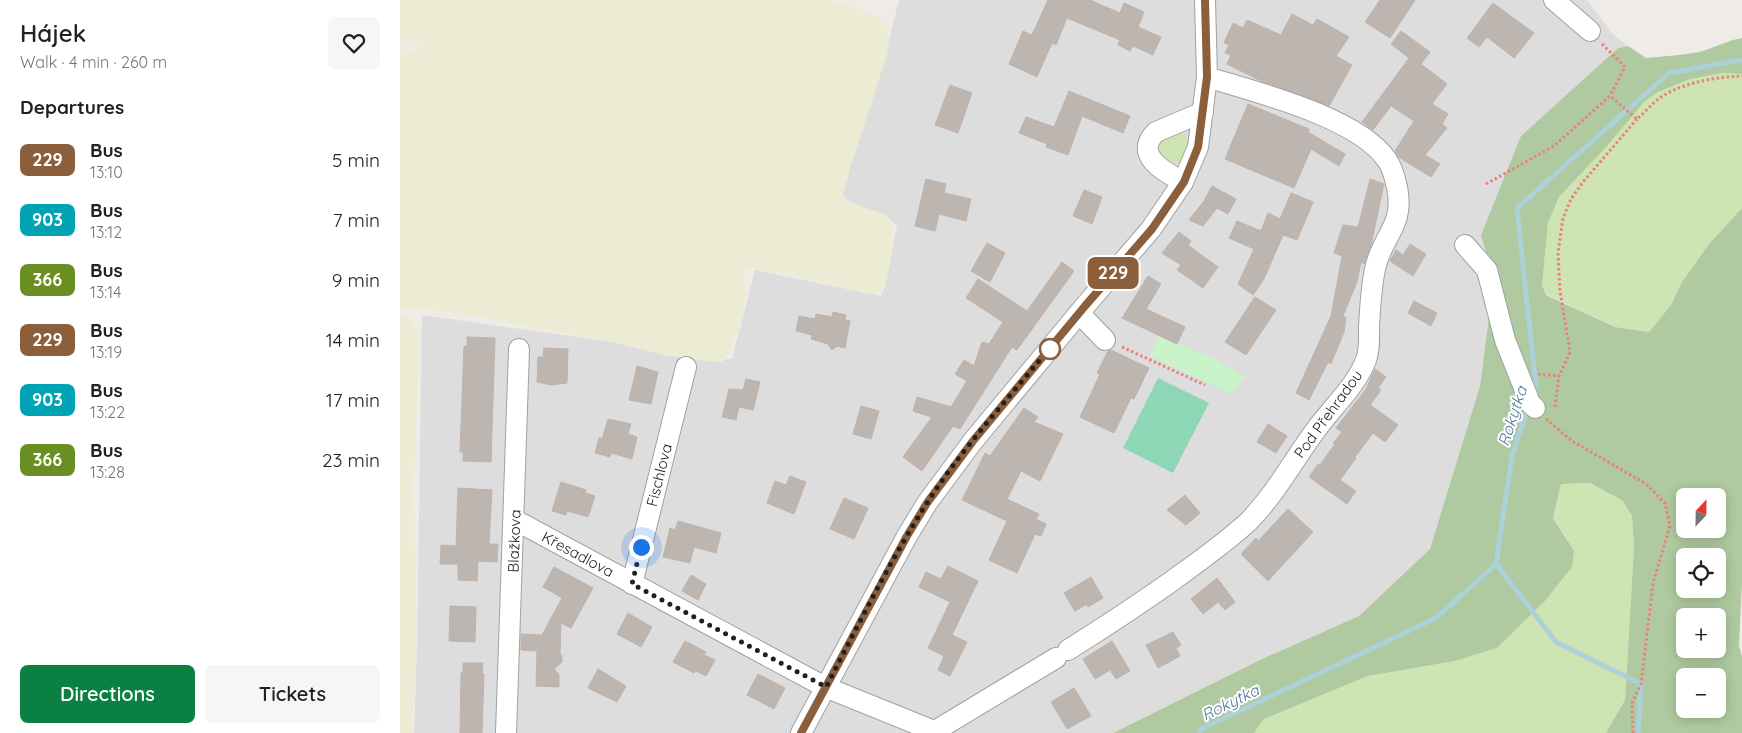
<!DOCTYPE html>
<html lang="en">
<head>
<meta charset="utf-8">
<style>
  body { margin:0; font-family:Quicksand,sans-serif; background:#f6f6f6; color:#202124; height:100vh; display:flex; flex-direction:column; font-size:19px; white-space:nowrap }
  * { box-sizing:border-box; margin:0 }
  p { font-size:16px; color:#757577 }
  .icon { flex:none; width:28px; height:28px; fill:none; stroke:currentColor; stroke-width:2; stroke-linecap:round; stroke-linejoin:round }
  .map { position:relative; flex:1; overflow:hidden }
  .panel { display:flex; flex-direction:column; background:#fff; width:400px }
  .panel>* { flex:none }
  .badge { padding:0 10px; border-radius:8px; font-size:18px; line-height:32px }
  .needle { width:32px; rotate:22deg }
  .buttons { position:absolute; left:1276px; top:488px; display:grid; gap:10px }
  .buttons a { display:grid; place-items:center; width:50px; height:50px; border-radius:8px; background:#fff; box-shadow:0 2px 12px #0003; font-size:25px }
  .you { position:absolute; width:25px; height:25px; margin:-12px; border:4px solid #fff; border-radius:50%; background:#1a73e8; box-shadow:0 0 0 8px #1a73e833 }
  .map>.badge { position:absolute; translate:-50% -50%; box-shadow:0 0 0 2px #fff }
  h2 { padding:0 20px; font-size:19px; line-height:45px }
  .round { display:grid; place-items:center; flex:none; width:52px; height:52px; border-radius:8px; background:#f6f6f6 }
  .headline { display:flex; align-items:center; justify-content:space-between; height:85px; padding:0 20px }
  h1 { font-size:24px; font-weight:600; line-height:38px }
  .button { display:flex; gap:10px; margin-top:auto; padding:10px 20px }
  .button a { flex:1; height:58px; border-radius:8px; background:#0b8043; color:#fff; font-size:20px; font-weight:600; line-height:58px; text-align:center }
  .button a+a { background:#f6f6f6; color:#202124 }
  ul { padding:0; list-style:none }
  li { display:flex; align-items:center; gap:15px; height:60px; padding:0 20px }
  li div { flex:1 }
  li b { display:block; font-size:19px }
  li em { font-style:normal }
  li .badge { min-width:55px; font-weight:700; text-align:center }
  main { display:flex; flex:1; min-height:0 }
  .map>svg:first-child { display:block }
  .residential { fill:#dedddd }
  .farmland { fill:#ececd4 }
  .grass { fill:#cee4b2 }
  .forest { fill:#afcaa0; fill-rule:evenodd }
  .park { fill:#c9f4ca }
  .pitch { fill:#8dd6b6 }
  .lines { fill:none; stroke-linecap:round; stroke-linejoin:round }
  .stream { stroke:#acd1d8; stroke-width:5 }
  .building { fill:#bcb5b0; stroke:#c0b3ab }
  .minor-casing { stroke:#a1a1a1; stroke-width:22 }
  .path { stroke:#ec807b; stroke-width:3; stroke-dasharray:2.5 2.5; stroke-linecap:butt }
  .minor { stroke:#fff; stroke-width:20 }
  .line-casing { stroke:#fff; stroke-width:11 }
  .line { stroke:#8b5e3c; stroke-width:8 }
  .walk { stroke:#202020; stroke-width:5; stroke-dasharray:0 9 }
  .stop-dot { fill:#fff; stroke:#8b5e3c; stroke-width:2.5 }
  .labels { text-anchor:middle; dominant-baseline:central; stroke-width:4; stroke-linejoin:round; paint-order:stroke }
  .street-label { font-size:15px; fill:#202020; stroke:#fff }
  .water-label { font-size:16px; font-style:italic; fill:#4e7797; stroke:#fff }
</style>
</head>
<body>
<main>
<section class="panel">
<div class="headline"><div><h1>Hájek</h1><p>Walk · 4 min · 260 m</p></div><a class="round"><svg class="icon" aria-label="heart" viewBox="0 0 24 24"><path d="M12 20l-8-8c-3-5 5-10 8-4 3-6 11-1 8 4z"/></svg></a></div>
<h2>Departures</h2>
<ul>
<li><span class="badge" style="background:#8b5e3c;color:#fff">229</span><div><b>Bus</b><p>13:10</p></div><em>5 min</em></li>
<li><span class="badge" style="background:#00a3b4;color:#fff">903</span><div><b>Bus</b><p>13:12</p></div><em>7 min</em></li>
<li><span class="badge" style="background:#6b8e23;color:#fff">366</span><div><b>Bus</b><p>13:14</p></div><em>9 min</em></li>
<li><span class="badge" style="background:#8b5e3c;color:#fff">229</span><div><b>Bus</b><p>13:19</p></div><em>14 min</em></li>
<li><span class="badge" style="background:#00a3b4;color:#fff">903</span><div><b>Bus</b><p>13:22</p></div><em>17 min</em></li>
<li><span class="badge" style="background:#6b8e23;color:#fff">366</span><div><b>Bus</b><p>13:28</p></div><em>23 min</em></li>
</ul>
<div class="button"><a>Directions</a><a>Tickets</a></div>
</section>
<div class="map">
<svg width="1342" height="733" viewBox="0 0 1342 733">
  <rect width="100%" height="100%" fill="#efece7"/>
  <path class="residential" d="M 499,0 L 1187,0 L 1212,33 L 1228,46 L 1218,48 L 1121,136 L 1094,279 L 1080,386 L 1030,549 L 959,616 L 862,659 L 713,733 L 14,733 L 17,648 L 22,315 L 212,342 L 265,355 L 315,362 L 323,361 L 325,359 L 332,359 L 355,270 L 481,296 L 485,286 L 497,226 L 484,214 L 466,209 L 448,200 L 443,195 L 450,168 L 487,54 L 489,40 Z"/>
  <g class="farmland">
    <path d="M 0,0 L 427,0 L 447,5 L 476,16 L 483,21 L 488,30 L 487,54 L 450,168 L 443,195 L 446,201 L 484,214 L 491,220 L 492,251 L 485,286 L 482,292 L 465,293 L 385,274 L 343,268 L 346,293 L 342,318 L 328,354 L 323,361 L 315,362 L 265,355 L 212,342 L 62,314 L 26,309 L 0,309 L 0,49 L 16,52 L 19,43 L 0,40 Z"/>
    <path d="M 0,314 L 10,320 L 19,333 L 14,482 L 16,648 L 12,733 L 0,733 Z"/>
  </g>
  <g class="grass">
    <path d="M 1323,73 L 1342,74 L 1342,208 L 1309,244 L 1282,282 L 1271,305 L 1249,332 L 1215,327 L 1146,294 L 1142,285 L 1148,223 L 1159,197 L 1208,145 L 1244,102 L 1256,93 L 1289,79 Z"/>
    <path d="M 780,131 L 785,133 L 789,143 L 783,160 L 768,164 L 757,152 L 758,144 Z"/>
    <path d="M 1190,483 L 1223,501 L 1232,516 L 1234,547 L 1225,700 L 1206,733 L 854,733 L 864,719 L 968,676 L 1055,661 L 1097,648 L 1145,601 L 1172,567 L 1167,539 L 1153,518 L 1161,484 Z"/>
  </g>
  <path class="forest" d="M 1342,38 L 1342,74 L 1323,73 L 1290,79 L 1256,93 L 1244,102 L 1208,145 L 1159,197 L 1148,223 L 1142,285 L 1146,295 L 1215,327 L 1249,332 L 1271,305 L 1282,282 L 1309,244 L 1342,208 L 1342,582 L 1339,646 L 1342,657 L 1342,733 L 1206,733 L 1225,700 L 1234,547 L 1232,516 L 1223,501 L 1190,483 L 1161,484 L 1153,518 L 1174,551 L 1172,567 L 1145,601 L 1097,648 L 1055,661 L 968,676 L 864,719 L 854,733 L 713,733 L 862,659 L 959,616 L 1030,549 L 1080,386 L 1094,279 L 1081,235 L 1121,136 L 1218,48 L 1228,46 L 1246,58 L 1279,55 L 1300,52 L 1333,40 ZM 1285,496 L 1318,496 L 1318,529 L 1285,529 ZM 1285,556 L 1318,556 L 1318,589 L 1285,589 ZM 1285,616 L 1318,616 L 1318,649 L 1285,649 ZM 1285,676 L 1318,676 L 1318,709 L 1285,709 Z"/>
  <path class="park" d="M 759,335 L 816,360 L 845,377 L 832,394 L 750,356 Z"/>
  <path class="pitch" d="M 758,378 L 809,403 L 773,473 L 723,448 Z"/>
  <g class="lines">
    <g class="stream">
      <path d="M 1133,393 L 1136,386 L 1117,208 L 1269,73 L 1342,60"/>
      <path d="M 1096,564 L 1156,642 L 1241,684 L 1238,733"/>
      <path d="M 800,733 L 801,729 L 1036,618 L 1096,564 L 1112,455 L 1128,408"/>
    </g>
  </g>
  <g class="building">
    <path d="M 648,0 L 690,0 L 720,13 L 724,3 L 744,12 L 738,27 L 761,37 L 753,55 L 733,46 L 730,51 L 718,45 L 720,40 L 667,18 L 656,45 L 652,43 L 637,77 L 609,64 L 623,31 L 632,35 Z"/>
    <path d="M 980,0 L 1015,0 L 990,38 L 965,22 Z"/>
    <path d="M 1093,3 L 1134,33 L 1114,58 L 1087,37 L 1079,47 L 1067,38 Z"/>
    <path d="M 892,14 L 913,25 L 917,19 L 949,37 L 936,56 L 952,65 L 929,106 L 861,81 L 827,64 L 831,55 L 825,53 L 829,45 L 824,43 L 833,23 L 843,28 L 847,20 L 881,35 Z"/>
    <path d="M 1001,31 L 1030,52 L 1021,64 L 1047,84 L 1032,104 L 1048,114 L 1042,124 L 1047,128 L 1025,155 L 1040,164 L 1031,177 L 1000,158 L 995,151 L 1014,121 L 991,106 L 973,130 L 962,122 L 1009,58 L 991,44 Z"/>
    <path d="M 550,85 L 572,93 L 558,133 L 535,125 Z"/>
    <path d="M 669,91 L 730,116 L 723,133 L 682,116 L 668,155 L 646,147 L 647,144 L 619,133 L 626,117 L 654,127 Z"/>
    <path d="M 848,104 L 909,129 L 908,132 L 945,154 L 939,166 L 911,149 L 894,188 L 825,159 Z"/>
    <path d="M 526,179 L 546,184 L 544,193 L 571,199 L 566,221 L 539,214 L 535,231 L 515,226 Z"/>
    <path d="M 970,179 L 984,184 L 971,245 L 964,264 L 961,262 L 957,282 L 943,316 L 946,318 L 944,332 L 931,364 L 928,362 L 909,400 L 896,393 L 931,316 L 942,256 L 934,253 L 943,225 L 958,227 Z"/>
    <path d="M 812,186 L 836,199 L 828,214 L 817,208 L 803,226 L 789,220 L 804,201 Z"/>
    <path d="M 684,190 L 702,197 L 692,224 L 673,216 Z"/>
    <path d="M 891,193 L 913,202 L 897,240 L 883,235 L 864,279 L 853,295 L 838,284 L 854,249 L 829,238 L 837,221 L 861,231 L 868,213 L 880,219 Z"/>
    <path d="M 779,232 L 791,241 L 788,245 L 818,267 L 803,288 L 777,270 L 781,265 L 762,253 Z"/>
    <path d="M 587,243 L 605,253 L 590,282 L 571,271 Z"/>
    <path d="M 1010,244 L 1026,254 L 1013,276 L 990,261 L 996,250 L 1003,255 Z"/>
    <path d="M 662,262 L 674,271 L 617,350 L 612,347 L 560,429 L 553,426 L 522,471 L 503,457 L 532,417 L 513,411 L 517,397 L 551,407 L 567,381 L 555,374 L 564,360 L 574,366 L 582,342 L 589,344 L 603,322 L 566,298 L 578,279 L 627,311 Z"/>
    <path d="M 748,276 L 761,284 L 746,309 L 785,327 L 777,344 L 722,318 Z"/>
    <path d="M 855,297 L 876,310 L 846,355 L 825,342 Z"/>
    <path d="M 1014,301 L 1037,313 L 1031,326 L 1008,313 Z"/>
    <path d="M 433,312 L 446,315 L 445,320 L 450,321 L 445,348 L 437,346 L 432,350 L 428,344 L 411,339 L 412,335 L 396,331 L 399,316 L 415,319 L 416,314 L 432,317 Z"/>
    <path d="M 67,337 L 95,338 L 91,462 L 63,461 L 63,452 L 60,452 L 64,346 L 67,347 Z"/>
    <path d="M 144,348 L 168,349 L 167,383 L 151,385 L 137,382 L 138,357 L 143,357 Z"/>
    <path d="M 711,350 L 749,368 L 734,399 L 731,398 L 714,433 L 680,417 L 700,374 L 697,373 L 708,351 Z"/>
    <path d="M 237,366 L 258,372 L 251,404 L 229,400 Z"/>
    <path d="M 975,369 L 986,377 L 978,388 L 981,390 L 970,405 L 998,425 L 985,442 L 973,433 L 955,457 L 956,458 L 940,480 L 956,491 L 947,504 L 909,477 L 918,464 L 920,465 L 935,444 L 933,443 L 942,432 L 936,428 L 966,389 Z"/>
    <path d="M 346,379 L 360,382 L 353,410 L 339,407 L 336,420 L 322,417 L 329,389 L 343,390 Z"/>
    <path d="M 461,406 L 479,411 L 471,439 L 453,434 Z"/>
    <path d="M 624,408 L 638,417 L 634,422 L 663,434 L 640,481 L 621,471 L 607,499 L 639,514 L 636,519 L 646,524 L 641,536 L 635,534 L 617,573 L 589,560 L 607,521 L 562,500 L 585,453 L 590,456 Z"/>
    <path d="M 208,419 L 231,424 L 228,434 L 237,437 L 232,459 L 211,453 L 210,457 L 195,453 L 199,438 L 202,439 Z"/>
    <path d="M 868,424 L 887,436 L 876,453 L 857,442 Z"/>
    <path d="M 390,476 L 406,482 L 394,514 L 367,503 L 375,481 L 386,485 Z"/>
    <path d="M 161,482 L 186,490 L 185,493 L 195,496 L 188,517 L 167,511 L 166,515 L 152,511 Z"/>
    <path d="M 58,488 L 92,490 L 89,544 L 98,544 L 97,562 L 78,561 L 77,581 L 58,580 L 58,564 L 40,564 L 41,545 L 56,546 Z"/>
    <path d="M 785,495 L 800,513 L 786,525 L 767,510 Z"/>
    <path d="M 444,498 L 468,508 L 454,539 L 430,529 Z"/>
    <path d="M 888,509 L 913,532 L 868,581 L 841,554 L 856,538 L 858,541 Z"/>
    <path d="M 278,521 L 321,533 L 316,553 L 294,547 L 290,563 L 263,557 L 270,528 L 275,530 Z"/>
    <path d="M 548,566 L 578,581 L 552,635 L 567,642 L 550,676 L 538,670 L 544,656 L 528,648 L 550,602 L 519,587 L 526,572 L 541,579 Z"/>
    <path d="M 154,567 L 193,588 L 171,628 L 161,623 L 160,654 L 162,656 L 162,662 L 154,669 L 159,674 L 159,687 L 136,686 L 137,651 L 121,650 L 121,634 L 142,635 L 162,598 L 143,587 Z"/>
    <path d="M 291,575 L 306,584 L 298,600 L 282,591 Z"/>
    <path d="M 691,577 L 703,598 L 688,607 L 687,604 L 675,611 L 664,593 Z"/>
    <path d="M 817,578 L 835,602 L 825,610 L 818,602 L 803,614 L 791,599 Z"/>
    <path d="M 50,606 L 76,607 L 75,642 L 49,641 Z"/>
    <path d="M 228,613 L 252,627 L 241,647 L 217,634 Z"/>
    <path d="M 773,632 L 781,645 L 776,648 L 780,656 L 758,668 L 746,645 Z"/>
    <path d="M 285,641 L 306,652 L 304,655 L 315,660 L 306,676 L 296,671 L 294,673 L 273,662 Z"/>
    <path d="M 712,641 L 730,671 L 716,679 L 710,670 L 695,679 L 683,659 Z"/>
    <path d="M 63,663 L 83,663 L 82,674 L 84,674 L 82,733 L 60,733 L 61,673 L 63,673 Z"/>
    <path d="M 198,669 L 226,686 L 217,702 L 188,688 Z"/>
    <path d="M 358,674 L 385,688 L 374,709 L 347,695 Z"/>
    <path d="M 674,688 L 691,716 L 667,729 L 651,702 Z"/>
  </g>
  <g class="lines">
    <g class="minor-casing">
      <g id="minor">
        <path d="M 1154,0 L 1190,31"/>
        <path d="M 783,182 C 766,173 732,155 756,132 L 803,112"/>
        <path d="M 1065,245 L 1087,270 L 1105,340 L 1130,403 L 1135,408"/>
        <path d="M 679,313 L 705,340"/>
        <path d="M 115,520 L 425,687 L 539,733"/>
        <path d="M 232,584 L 286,367"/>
        <path d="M 668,650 C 703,628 738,605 772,581 C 798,562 824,544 848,522 C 874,496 893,461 915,431 C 932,407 955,388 966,360 C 970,349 969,339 969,327 C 970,308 971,288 975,269 C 982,235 1005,227 997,187 C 995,178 992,167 987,160 C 958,117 855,92 807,77"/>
        <path d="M 535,731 L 656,658"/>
        <path d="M 106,733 L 119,349"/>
        <path d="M 401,733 L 507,536 L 527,503 L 573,441 L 685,306 L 751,229 L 783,182 L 798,147 L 807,77 L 805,0"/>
      </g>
    </g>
    <g class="path">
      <path d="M 1202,44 L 1225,67 L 1210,96"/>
      <path d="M 1086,184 L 1154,146 L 1210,96 L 1237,119 C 1244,113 1250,106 1257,100 C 1279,83 1315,77 1342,76"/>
      <path d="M 722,347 L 805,385"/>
      <path d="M 1138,374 L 1159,376"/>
      <path d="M 1155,407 L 1159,376 L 1170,352 L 1160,291 L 1158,253 L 1163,218 L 1171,199 L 1183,182 L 1237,119"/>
      <path d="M 1146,419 L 1172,441 L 1246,484 L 1265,503 L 1270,526 L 1253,583 L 1241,684 L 1232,703 L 1233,733"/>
    </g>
    <use href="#minor" class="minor"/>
  </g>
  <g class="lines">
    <g class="line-casing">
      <path id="line" d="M 401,733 L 507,536 L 527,503 L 573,441 L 685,306 L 752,229 L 784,182 L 798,147 L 807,77 L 805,0"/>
    </g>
    <use href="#line" class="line"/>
    <path class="walk" d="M 241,547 L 232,584 L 426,687 C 458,626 489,562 527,503 C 563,447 610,397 652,345 L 650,349"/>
  </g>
  <circle class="stop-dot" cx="650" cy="349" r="10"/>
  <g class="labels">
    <g class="street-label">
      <text transform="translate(928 414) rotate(-54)">Pod Přehradou</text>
      <text transform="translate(259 475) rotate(-76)">Fischlova</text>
      <text transform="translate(114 541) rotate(-88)">Blažkova</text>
      <text transform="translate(178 554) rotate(28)">Křesadlova</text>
    </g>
    <g class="water-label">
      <text transform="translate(1112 416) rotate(-72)">Rokytka</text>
      <text transform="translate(830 702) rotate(-26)">Rokytka</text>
    </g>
  </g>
</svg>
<div class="buttons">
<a><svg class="needle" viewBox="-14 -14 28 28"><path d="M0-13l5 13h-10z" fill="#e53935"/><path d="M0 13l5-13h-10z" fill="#757577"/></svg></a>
<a><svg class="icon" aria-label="locate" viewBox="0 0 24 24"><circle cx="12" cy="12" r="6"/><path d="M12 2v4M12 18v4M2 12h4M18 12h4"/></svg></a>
<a>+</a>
<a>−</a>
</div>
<div class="you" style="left:241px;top:547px"></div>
<b class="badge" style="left:713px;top:273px;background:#8b5e3c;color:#fff">229</b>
</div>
</main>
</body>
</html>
